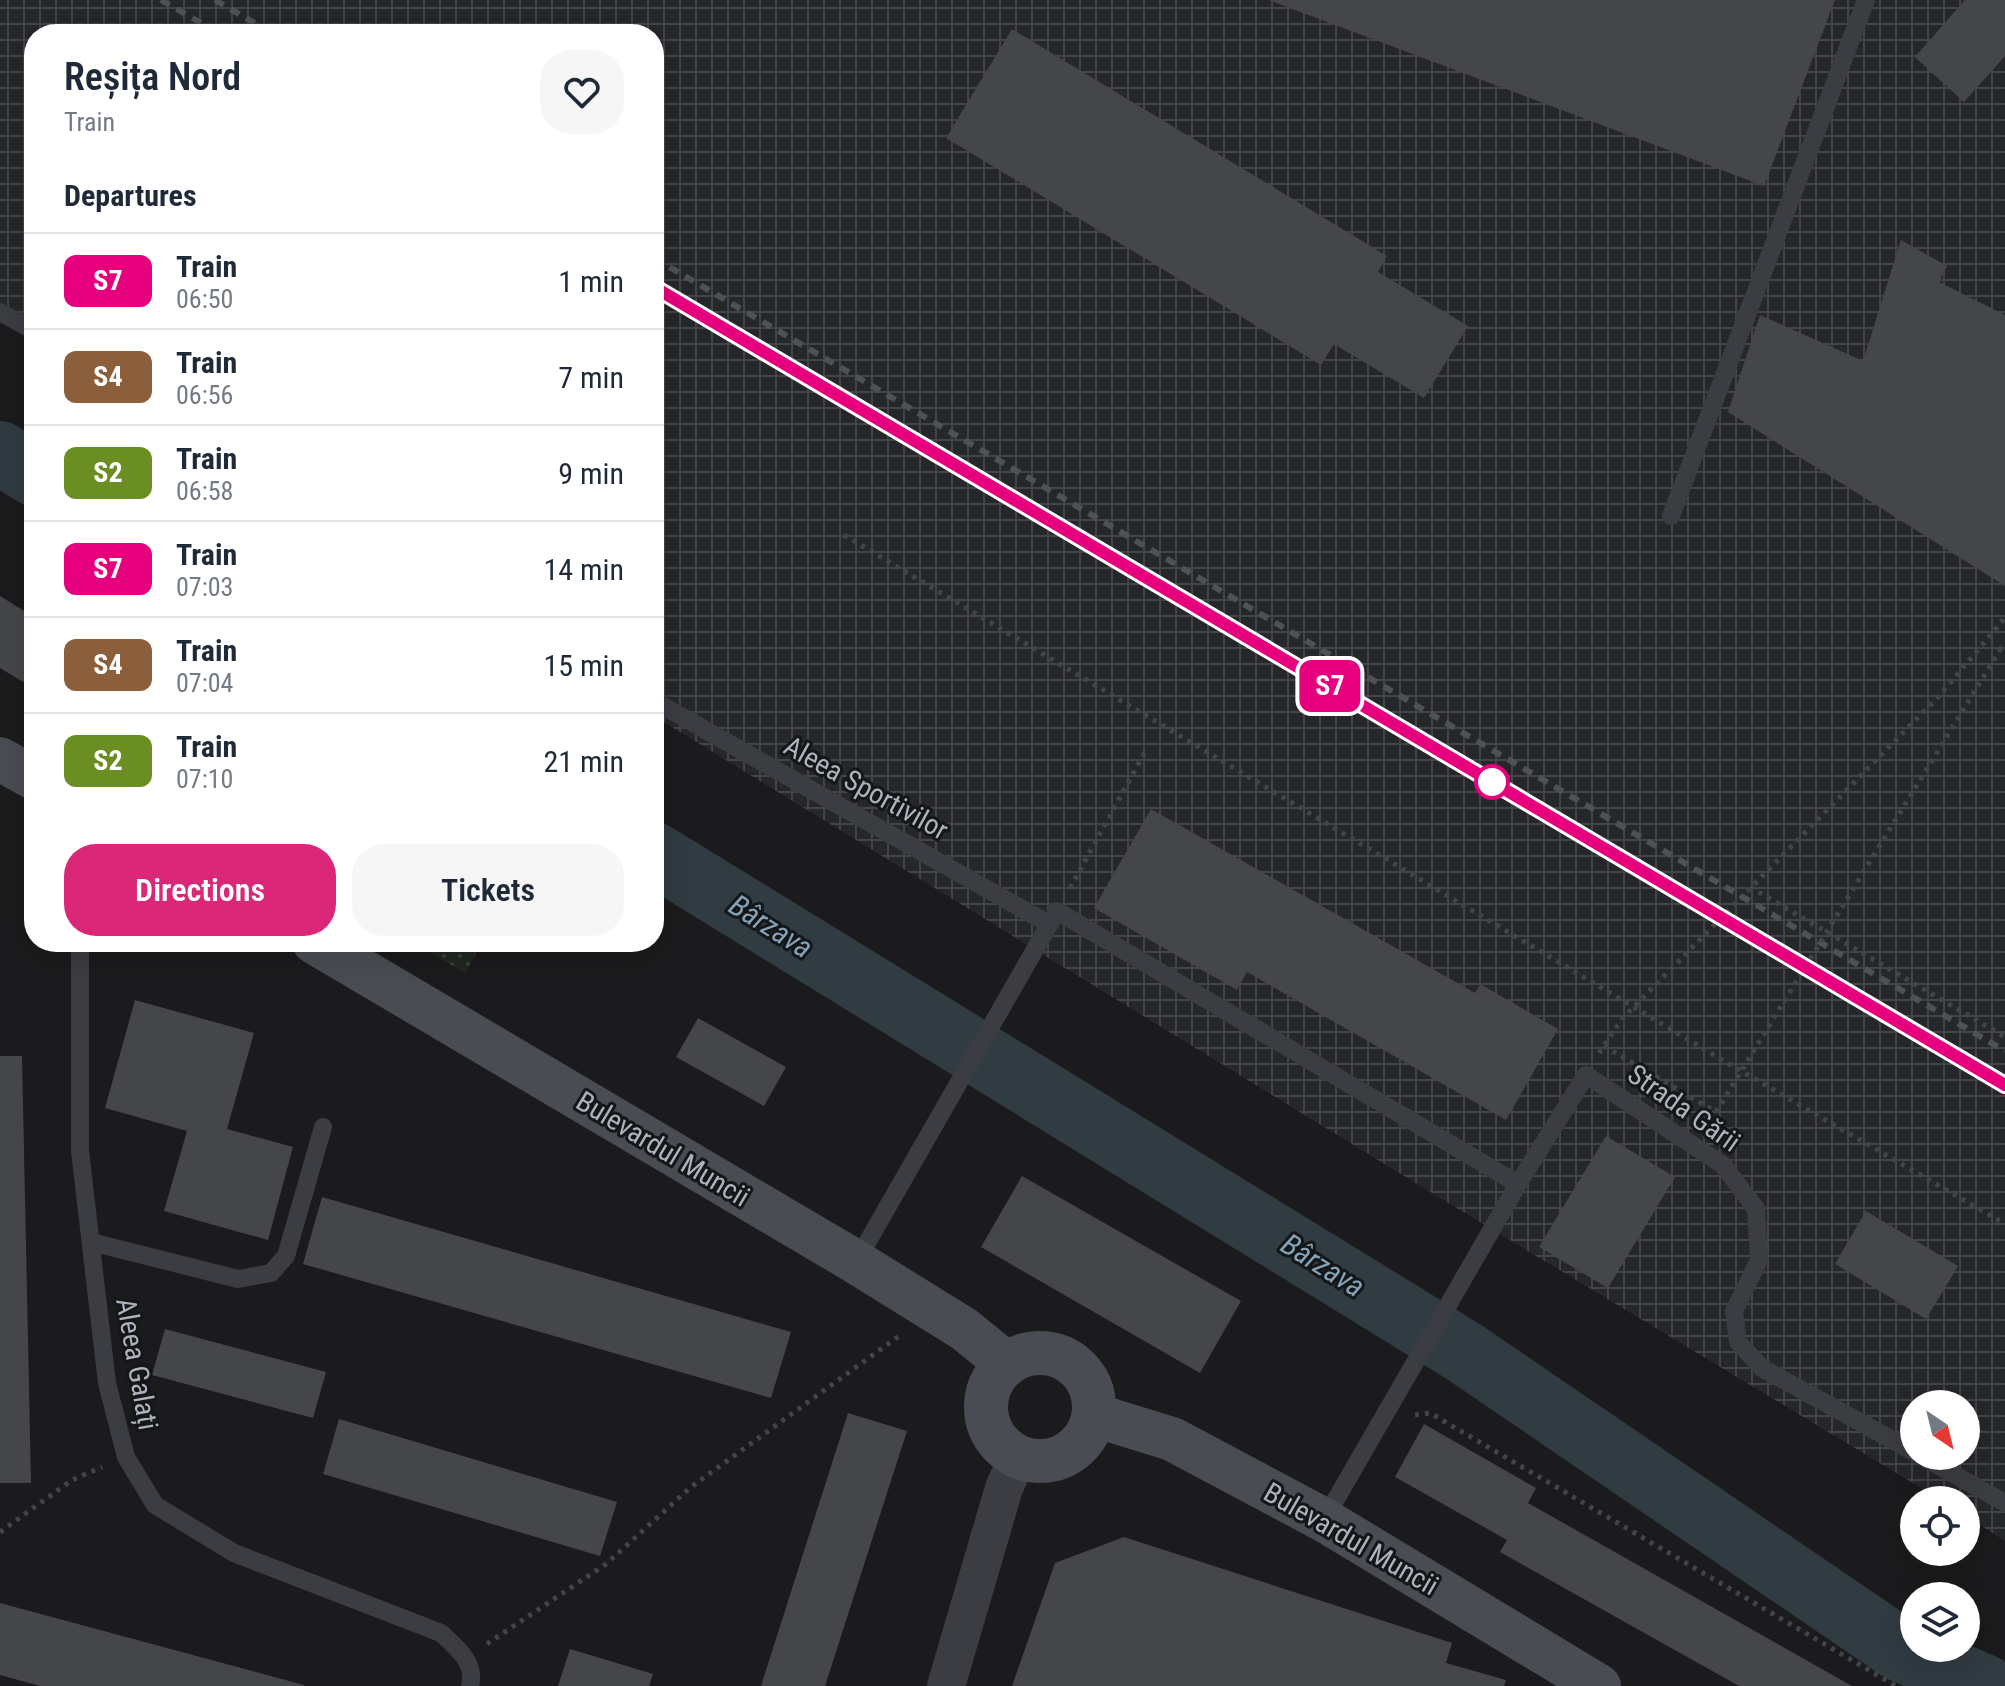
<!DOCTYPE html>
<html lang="en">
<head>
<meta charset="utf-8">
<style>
  body { margin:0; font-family:"Roboto Condensed",sans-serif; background:#f6f6f7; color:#1f2937; height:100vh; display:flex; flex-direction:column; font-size:30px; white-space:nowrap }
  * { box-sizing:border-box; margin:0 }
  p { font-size:26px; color:#747a83 }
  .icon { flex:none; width:44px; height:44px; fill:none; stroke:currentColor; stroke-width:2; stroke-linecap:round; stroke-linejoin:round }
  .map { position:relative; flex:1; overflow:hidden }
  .panel { position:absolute; left:24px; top:24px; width:640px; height:928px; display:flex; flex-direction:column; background:#fff; border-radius:32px; box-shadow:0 8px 32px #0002 }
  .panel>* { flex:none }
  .badge { padding:0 16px; border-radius:12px; font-size:28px; line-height:52px }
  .needle { width:52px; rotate:145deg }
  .controls { position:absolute; left:1900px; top:1390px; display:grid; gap:16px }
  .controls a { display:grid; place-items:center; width:80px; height:80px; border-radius:50%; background:#fff; box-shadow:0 8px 32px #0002; font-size:40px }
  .map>.badge { position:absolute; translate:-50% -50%; box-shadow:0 0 0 4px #fff }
  h2 { padding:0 40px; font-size:30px; line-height:72px }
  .round { display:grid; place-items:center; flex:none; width:84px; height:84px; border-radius:32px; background:#f6f6f7 }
  .headline { display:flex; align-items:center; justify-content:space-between; height:136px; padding:0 40px }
  h1 { font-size:38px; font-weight:600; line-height:60px }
  .primary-button { display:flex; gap:16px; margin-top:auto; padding:16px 40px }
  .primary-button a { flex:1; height:92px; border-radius:32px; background:#db2777; color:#fff; font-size:32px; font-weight:600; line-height:92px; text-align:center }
  .primary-button a+a { background:#f6f6f7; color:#1f2937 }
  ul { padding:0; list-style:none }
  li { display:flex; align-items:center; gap:24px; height:96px; padding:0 40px; border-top:2px solid #e0e1e3 }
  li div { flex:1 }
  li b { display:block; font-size:30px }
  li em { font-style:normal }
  li .badge { min-width:88px; font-weight:700; text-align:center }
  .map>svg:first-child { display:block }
  .industrial { fill:url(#industrial-grid); fill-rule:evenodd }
  .park { fill:url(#park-dots) }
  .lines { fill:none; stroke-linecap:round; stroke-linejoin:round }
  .river { stroke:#303b42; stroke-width:64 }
  .building { fill:#45464a }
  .path { stroke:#414449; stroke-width:5; stroke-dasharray:4 6; stroke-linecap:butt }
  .lane { stroke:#3b3d42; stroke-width:18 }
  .street { stroke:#3b3d42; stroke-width:38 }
  .secondary { stroke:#494c52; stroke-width:44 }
  .rail { stroke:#4e5157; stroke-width:6; stroke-dasharray:10 8; stroke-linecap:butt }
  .path-bridge { stroke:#414449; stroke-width:5; stroke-dasharray:4 6; stroke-linecap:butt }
  .line-casing { stroke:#fff; stroke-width:18 }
  .line { stroke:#e6007e; stroke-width:12 }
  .stop-dot { fill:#fff; stroke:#e6007e; stroke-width:4 }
  .labels { text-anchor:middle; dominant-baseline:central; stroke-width:6; stroke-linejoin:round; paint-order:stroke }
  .street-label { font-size:28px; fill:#adb2bd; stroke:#151618 }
  .water-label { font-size:30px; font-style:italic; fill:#84a2b8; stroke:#151618 }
</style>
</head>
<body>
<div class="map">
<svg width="2005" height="1686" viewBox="0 0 2005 1686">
  <defs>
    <pattern id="industrial-grid" width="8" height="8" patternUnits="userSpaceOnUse" patternTransform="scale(2)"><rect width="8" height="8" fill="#26272a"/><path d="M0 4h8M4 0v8" fill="none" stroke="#434447"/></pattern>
    <pattern id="park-dots" width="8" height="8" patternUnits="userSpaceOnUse" patternTransform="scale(2)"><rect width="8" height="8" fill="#202921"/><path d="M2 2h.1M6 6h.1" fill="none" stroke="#3e463f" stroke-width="1.8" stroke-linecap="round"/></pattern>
  </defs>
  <rect width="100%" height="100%" fill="#1b1b1d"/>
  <path class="industrial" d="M 0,0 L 2005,0 L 2005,1541 L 1966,1516 L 1966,1500 L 1941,1500 L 1440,1198 L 654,716 L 654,34 L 34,34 L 34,336 L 0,315 ZM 1914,1404 L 1966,1404 L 1966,1456 L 1914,1456 Z"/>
  <path class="park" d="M 412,942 L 483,942 L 465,973 Z"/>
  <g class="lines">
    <g class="river">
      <path d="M 0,453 L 34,474"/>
      <path d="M 654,854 L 1464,1352 L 1901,1650 L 1984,1686"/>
    </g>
  </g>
  <g class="building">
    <path d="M 1269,0 L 1835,0 L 1764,186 Z"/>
    <path d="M 1965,0 L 2005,0 L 2005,56 L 1964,102 L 1915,57 Z"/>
    <path d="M 1012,29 L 1387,256 L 1378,272 L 1468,326 L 1424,398 L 1334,344 L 1321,365 L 946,138 Z"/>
    <path d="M 1901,240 L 1947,266 L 1939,282 L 2005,315 L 2005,586 L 1728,412 L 1760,315 L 1863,361 Z"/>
    <path d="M 0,596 L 34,617 L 34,665 L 23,682 L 0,668 Z"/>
    <path d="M 1151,809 L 1475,993 L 1480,984 L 1558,1029 L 1506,1120 L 1247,972 L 1237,990 L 1094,908 Z"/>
    <path d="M 135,1000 L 254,1033 L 227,1129 L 293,1147 L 268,1240 L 164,1211 L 187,1131 L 105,1108 Z"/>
    <path d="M 698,1018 L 786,1067 L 764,1106 L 676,1057 Z"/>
    <path d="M 0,1056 L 22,1056 L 31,1483 L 0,1483 Z"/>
    <path d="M 1606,1136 L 1675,1177 L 1608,1288 L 1539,1247 Z"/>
    <path d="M 1022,1176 L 1241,1301 L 1200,1373 L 981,1247 Z"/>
    <path d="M 322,1197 L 791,1332 L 771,1398 L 303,1264 Z"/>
    <path d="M 1866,1211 L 1958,1266 L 1926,1319 L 1835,1264 Z"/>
    <path d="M 165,1329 L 326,1372 L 313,1418 L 152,1375 Z"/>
    <path d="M 848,1413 L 907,1431 L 825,1686 L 761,1686 Z"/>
    <path d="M 339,1419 L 617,1502 L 600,1556 L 323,1474 Z"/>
    <path d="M 1424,1424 L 1536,1488 L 1528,1503 L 1852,1686 L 1739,1686 L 1500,1552 L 1507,1540 L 1395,1477 Z"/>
    <path d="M 1124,1537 L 1452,1643 L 1446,1663 L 1506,1680 L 1504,1686 L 1012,1686 L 1055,1563 Z"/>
    <path d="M 0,1603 L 304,1685 L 304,1686 L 40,1686 L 0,1675 Z"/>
    <path d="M 570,1649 L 653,1674 L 649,1686 L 558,1686 Z"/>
  </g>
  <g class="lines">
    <g class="path">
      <path d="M 844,535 L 1724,1061 L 2005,1224"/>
      <path d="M 2000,650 L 2005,642"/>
      <path d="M 1750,887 L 2005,1037"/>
      <path d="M 1070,888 L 1145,752"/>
      <path d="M 1604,1046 L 1716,1112"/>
      <path d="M 1599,1053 L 1622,1019 L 1938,697 L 2005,618"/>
      <path d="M 1415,1415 L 1430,1413 L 1896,1686"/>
      <path d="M 0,1532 L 72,1480 L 102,1467"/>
      <path d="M 487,1644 L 606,1564 L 691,1487 L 899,1336"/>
    </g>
    <g class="lane">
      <path d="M 0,312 L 34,331"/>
      <path d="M 1671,516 L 1866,0"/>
      <path d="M 654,701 L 1049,924"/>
      <path d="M 80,942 L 80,1151 L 107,1383 L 126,1457 L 155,1505 L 234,1553 L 441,1633 C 457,1648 476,1662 470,1686"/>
      <path d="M 91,1242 L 238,1279 L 271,1273 L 286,1256 L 323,1127"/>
      <path d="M 856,1262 L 1057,911 L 1518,1184"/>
      <path d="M 1921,1456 L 2005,1503"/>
      <path d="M 1324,1520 L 1518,1184 L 1586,1075 L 1723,1165 L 1756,1209 L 1759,1260 L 1734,1311 L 1738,1342 L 1762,1368 L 1914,1452"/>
    </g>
    <path class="street" d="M 946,1686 L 1004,1488 L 1018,1457"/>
    <g class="secondary">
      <path d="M 0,759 L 34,778"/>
      <path d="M 314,942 L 856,1262 L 964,1329 L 1007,1364"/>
      <circle cx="1040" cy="1407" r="54"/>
      <path d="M 1094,1415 L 1172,1439 L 1324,1520 L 1599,1686"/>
    </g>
    <g class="rail">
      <path d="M 161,0 L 220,34"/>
      <path d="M 215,0 L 273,34"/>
      <path d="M 654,258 L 2005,1051"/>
      <path d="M 654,287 L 2005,1085"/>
    </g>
    <path class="path-bridge" d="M 1716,1112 L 2000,650"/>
  </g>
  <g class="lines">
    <g class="line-casing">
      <path id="line" d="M 654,287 L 2005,1085"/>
    </g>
    <use href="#line" class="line"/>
  </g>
  <circle class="stop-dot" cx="1492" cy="782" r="16"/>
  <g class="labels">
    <g class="street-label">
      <text transform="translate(866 788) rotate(29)">Aleea Sportivilor</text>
      <text transform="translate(1684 1108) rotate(35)">Strada Gării</text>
      <text transform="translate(663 1149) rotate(31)">Bulevardul Muncii</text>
      <text transform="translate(137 1364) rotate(80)">Aleea Galați</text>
      <text transform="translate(1351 1539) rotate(30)">Bulevardul Muncii</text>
    </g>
    <g class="water-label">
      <text transform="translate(771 926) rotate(32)">Bârzava</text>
      <text transform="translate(1323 1265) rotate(32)">Bârzava</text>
    </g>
  </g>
</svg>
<div class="controls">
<a><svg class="needle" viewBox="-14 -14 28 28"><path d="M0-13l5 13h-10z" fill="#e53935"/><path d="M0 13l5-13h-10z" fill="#747a83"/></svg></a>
<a><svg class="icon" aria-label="locate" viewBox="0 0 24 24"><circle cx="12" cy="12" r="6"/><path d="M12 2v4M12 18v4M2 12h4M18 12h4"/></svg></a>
<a><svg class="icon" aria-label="layers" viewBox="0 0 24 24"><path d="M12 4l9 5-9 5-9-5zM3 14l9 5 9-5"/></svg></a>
</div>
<b class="badge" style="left:1330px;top:686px;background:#e6007e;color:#fff">S7</b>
<section class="panel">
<div class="headline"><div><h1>Reșița Nord</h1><p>Train</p></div><a class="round"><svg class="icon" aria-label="heart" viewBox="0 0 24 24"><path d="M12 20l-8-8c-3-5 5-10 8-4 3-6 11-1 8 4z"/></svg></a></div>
<h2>Departures</h2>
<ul>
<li><span class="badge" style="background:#e6007e;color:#fff">S7</span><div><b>Train</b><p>06:50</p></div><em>1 min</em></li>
<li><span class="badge" style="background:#8b5e3c;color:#fff">S4</span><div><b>Train</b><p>06:56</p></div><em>7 min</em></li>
<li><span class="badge" style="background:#6b8e23;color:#fff">S2</span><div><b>Train</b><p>06:58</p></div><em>9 min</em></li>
<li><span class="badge" style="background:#e6007e;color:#fff">S7</span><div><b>Train</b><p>07:03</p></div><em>14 min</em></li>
<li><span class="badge" style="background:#8b5e3c;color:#fff">S4</span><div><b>Train</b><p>07:04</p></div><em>15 min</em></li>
<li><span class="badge" style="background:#6b8e23;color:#fff">S2</span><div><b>Train</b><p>07:10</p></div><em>21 min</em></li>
</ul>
<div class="primary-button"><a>Directions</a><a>Tickets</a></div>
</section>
</div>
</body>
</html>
